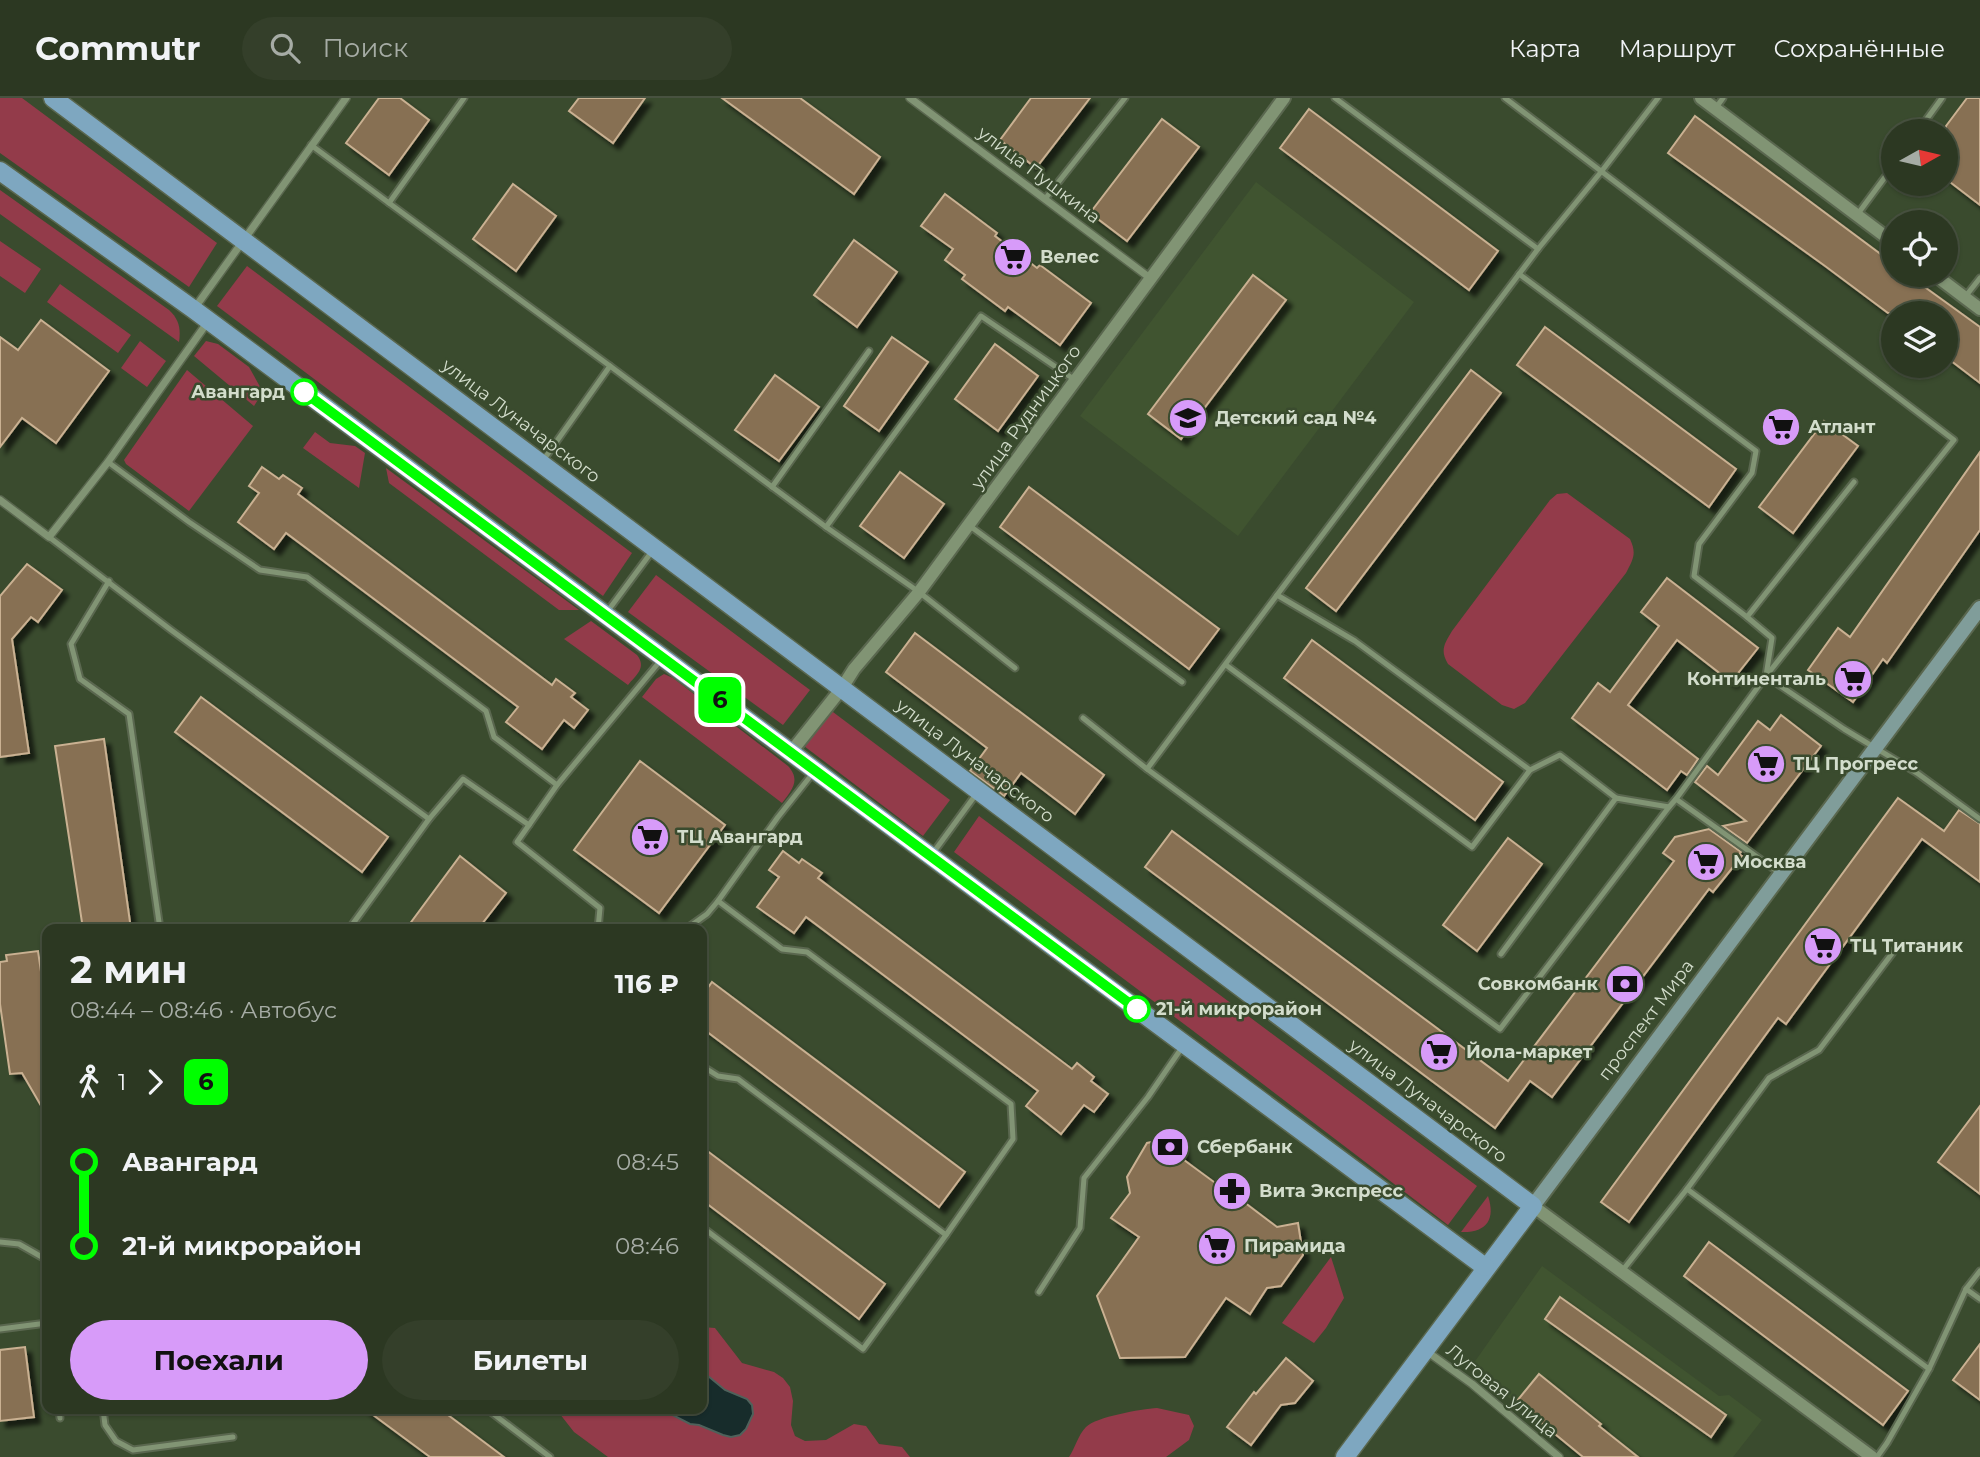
<!DOCTYPE html>
<html lang="ru">
<head>
<meta charset="utf-8">
<style>
  body { margin:0; font-family:Montserrat,sans-serif; background:#343f2a; color:#f1f3f6; height:100vh; display:flex; flex-direction:column; font-size:26px; white-space:nowrap }
  * { box-sizing:border-box; margin:0 }
  p { font-size:23px; color:#a6aca5 }
  .icon { flex:none; width:38px; height:38px; fill:none; stroke:currentColor; stroke-width:2; stroke-linecap:round; stroke-linejoin:round }
  .map { position:relative; flex:1; overflow:hidden }
  .sheet { position:absolute; left:42px; top:826px; width:665px; height:490px; display:flex; flex-direction:column; background:#2c3822; border-radius:14px; box-shadow:0 2px 5px #0004,0 0 0 2px #485240 }
  .sheet>* { flex:none }
  .badge { padding:0 14px; border-radius:10px; font-size:24px; line-height:46px }
  .needle { width:46px; rotate:82deg }
  .fabs { position:absolute; left:1881px; top:21px; display:grid; gap:14px }
  .fabs a { display:grid; place-items:center; width:77px; height:77px; border-radius:50%; background:#2c3822; box-shadow:0 2px 5px #0004,0 0 0 2px #485240; font-size:35px }
  .map>.badge { position:absolute; translate:-50% -50%; box-shadow:0 0 0 4px #fff }
  .legs { display:flex; align-items:center; gap:10px; height:77px; padding:0 28px; font-size:23px }
  .legs p { margin-inline-start:auto }
  .overview { display:flex; align-items:center; justify-content:space-between; height:119px; padding:0 28px }
  h1 { font-size:38px; font-weight:700; line-height:52px }
  .cta { display:flex; gap:14px; margin-top:auto; padding:14px 28px }
  .cta a { flex:1; height:80px; border-radius:42px; background:#d79bf9; color:#111; font-size:28px; font-weight:700; line-height:80px; text-align:center }
  .cta a+a { background:#343f2a; color:#f1f3f6 }
  ul { padding:0 28px; list-style:none }
  li { display:flex; align-items:center; gap:24px; height:84px; font-size:26px }
  li i { display:grid; place-items:center; width:10px; height:100%; margin:0 9px; background:currentColor }
  li i::after { content:''; width:18px; height:18px; margin:-9px; border:5px solid; border-radius:50%; background:#2c3822 }
  li p { margin-inline-start:auto }
  li:first-child i { background:linear-gradient(#0000 50%,currentColor 0) }
  li:last-child i { background:linear-gradient(currentColor 50%,#0000 0) }
  header { display:flex; align-items:center; gap:42px; box-sizing:border-box; height:98px; padding:0 35px; background:#2c3822; border-bottom:2px solid #485240 }
  header strong { font-size:33px }
  nav { display:flex; gap:38px; margin-inline-start:auto; font-size:24px }
  .search { width:490px; height:63px; background:#343f2a; display:flex; align-items:center; gap:18px; box-sizing:border-box; padding:0 24px; border-radius:38px; color:#a6aca5; font-size:26px }
  .map>svg:first-child { display:block }
  .built { fill:#405430 }
  .green { fill:#933b4a }
  .water { fill:#172c2b; stroke:#4f615b; stroke-width:2 }
  .building { fill:#877053; stroke:#cab192; stroke-width:2; filter:url(#shadow) }
  .lines { fill:none; stroke-linecap:round; stroke-linejoin:round }
  .service-casing { stroke:#5a674f; stroke-width:9 }
  .minor-casing { stroke:#5a674f; stroke-width:10 }
  .tertiary-casing { stroke:#5a674f; stroke-width:16 }
  .secondary-casing { stroke:#5a674f; stroke-width:18 }
  .primary-casing { stroke:#5a674f; stroke-width:21 }
  .service { stroke:#819474; stroke-width:5 }
  .minor { stroke:#819474; stroke-width:7 }
  .tertiary { stroke:#819474; stroke-width:12 }
  .secondary { stroke:#809d9a; stroke-width:14 }
  .primary { stroke:#7ea7c0; stroke-width:18 }
  .line-1-casing { stroke:#fff; stroke-width:16 }
  .line-1 { stroke:#0f0; stroke-width:10 }
  .stop-1-dot { fill:#fff; stroke:#0f0; stroke-width:3.5 }
  .labels { text-anchor:middle; dominant-baseline:central; stroke-width:5; stroke-linejoin:round; paint-order:stroke }
  .street-label { font-size:18px; fill:#d3ddcc; stroke:#3a4b2e }
  .poi-label { font-size:18px; font-weight:bold; fill:#d3ddcc; stroke:#3a4b2e; text-anchor:start }
  .stop-label { font-size:18px; font-weight:bold; fill:#d3ddcc; stroke:#3a4b2e; text-anchor:end }
</style>
</head>
<body>
<header>
<strong>Commutr</strong>
<div class="search"><svg class="icon" aria-label="search" viewBox="0 0 24 24"><circle cx="10" cy="10" r="6"/><path d="M15 15l6 6"/></svg>Поиск</div>
<nav><a>Карта</a><a>Маршрут</a><a>Сохранённые</a></nav>
</header>
<div class="map">
<svg width="1980" height="1359" viewBox="0 0 1980 1359">
  <defs>
    <filter id="shadow"><feDropShadow dx="6" dy="6" stdDeviation="2" flood-color="#0009"/></filter>
  </defs>
  <rect width="100%" height="100%" fill="#3a4b2e"/>
  <g class="built">
    <path d="M 1256,84 L 1414,204 L 1238,438 L 1080,318 Z"/>
    <path d="M 1542,1168 L 1719,1298 L 1729,1297 L 1762,1322 L 1733,1359 L 1582,1359 L 1471,1269 Z"/>
  </g>
  <g class="green">
    <path d="M 0,0 L 22,0 L 217,145 L 189,189 L 0,55 Z"/>
    <path d="M 0,92 L 169,212 C 179,221 181,231 179,244 L 0,116 Z"/>
    <path d="M 0,143 L 41,171 L 25,195 L 0,178 Z"/>
    <path d="M 247,168 L 632,455 L 603,498 L 217,208 Z"/>
    <path d="M 60,186 L 131,237 L 118,255 L 47,204 Z"/>
    <path d="M 140,243 L 166,263 L 147,289 L 121,270 Z"/>
    <path d="M 206,243 L 218,246 L 249,269 L 263,294 L 254,308 L 194,258 Z"/>
    <path d="M 187,272 L 253,328 L 189,413 L 126,366 L 124,362 Z"/>
    <path d="M 315,334 L 330,345 L 355,348 L 365,355 L 359,390 L 303,350 Z"/>
    <path d="M 386,370 L 579,512 L 559,512 L 389,385 Z"/>
    <path d="M 1567,395 L 1630,441 C 1637,456 1633,461 1626,475 L 1525,605 L 1514,611 L 1502,607 L 1448,566 C 1440,553 1444,546 1452,533 L 1550,402 L 1557,396 Z"/>
    <path d="M 656,477 L 810,592 L 783,627 L 628,514 Z"/>
    <path d="M 591,523 L 637,557 C 647,570 636,577 628,587 L 564,541 Z"/>
    <path d="M 664,576 L 673,580 L 788,668 C 801,682 792,692 782,705 L 642,599 L 656,581 Z"/>
    <path d="M 825,608 L 950,702 L 923,738 L 800,645 Z"/>
    <path d="M 979,718 L 1477,1088 L 1448,1127 L 1192,932 L 954,754 Z"/>
    <path d="M 1488,1098 C 1496,1122 1486,1135 1461,1134 Z"/>
    <path d="M 1331,1159 L 1344,1200 L 1326,1230 L 1314,1245 L 1282,1225 Z"/>
    <path d="M 702,1229 L 715,1230 L 742,1265 L 774,1274 L 783,1280 L 790,1289 L 793,1303 L 791,1327 L 795,1338 L 805,1343 L 826,1342 L 854,1326 L 866,1328 L 879,1346 L 902,1349 L 910,1359 L 608,1359 L 574,1334 L 556,1311 L 661,1311 L 690,1326 L 699,1327 L 715,1334 L 746,1330 L 753,1316 L 747,1301 L 725,1292 L 702,1273 Z"/>
    <path d="M 1157,1310 L 1189,1317 L 1194,1328 L 1189,1342 L 1166,1359 L 1069,1359 C 1075,1350 1078,1337 1086,1329 C 1096,1319 1141,1311 1157,1310 Z"/>
  </g>
  <path class="water" d="M 702,1273 L 725,1292 L 747,1301 L 752,1307 L 753,1316 L 746,1331 L 740,1337 L 731,1339 L 723,1337 L 699,1327 L 690,1326 L 661,1311 L 702,1311 Z"/>
  <g class="building">
    <path d="M 379,0 L 400,0 L 429,22 L 389,77 L 346,45 Z"/>
    <path d="M 579,0 L 645,0 L 613,45 L 569,13 Z"/>
    <path d="M 722,0 L 800,0 L 880,59 L 854,96 Z"/>
    <path d="M 1031,0 L 1090,0 L 1036,70 L 1000,42 Z"/>
    <path d="M 1967,0 L 1980,0 L 1980,107 L 1946,81 L 1946,28 Z"/>
    <path d="M 1309,11 L 1498,153 L 1469,192 L 1280,50 Z"/>
    <path d="M 1695,18 L 1894,166 L 1894,177 L 1908,177 L 1980,229 L 1980,285 L 1946,259 L 1946,215 L 1888,215 L 1825,168 L 1668,55 Z"/>
    <path d="M 1162,21 L 1199,49 L 1127,143 L 1090,115 Z"/>
    <path d="M 513,86 L 556,118 L 516,173 L 473,141 Z"/>
    <path d="M 945,96 L 997,135 L 995,138 L 1037,170 L 1040,167 L 1091,205 L 1060,247 L 1008,209 L 1005,213 L 962,181 L 965,177 L 945,162 L 953,151 L 921,128 Z"/>
    <path d="M 854,142 L 897,174 L 857,229 L 814,197 Z"/>
    <path d="M 1253,177 L 1286,202 L 1181,341 L 1148,316 Z"/>
    <path d="M 41,222 L 109,273 L 56,345 L 22,320 L 0,349 L 0,239 L 18,252 Z"/>
    <path d="M 1545,229 L 1736,371 L 1709,409 L 1517,267 Z"/>
    <path d="M 892,239 L 928,264 L 879,333 L 844,308 Z"/>
    <path d="M 995,246 L 1038,278 L 998,333 L 955,301 Z"/>
    <path d="M 1471,272 L 1501,295 L 1336,513 L 1306,490 Z"/>
    <path d="M 775,277 L 819,309 L 779,363 L 735,332 Z"/>
    <path d="M 1824,323 L 1858,348 L 1793,435 L 1759,409 Z"/>
    <path d="M 1980,354 L 1980,432 L 1887,565 L 1883,561 L 1853,604 L 1808,572 L 1838,530 L 1850,539 Z"/>
    <path d="M 262,369 L 279,381 L 283,377 L 302,390 L 298,396 L 552,587 L 556,581 L 575,595 L 571,599 L 588,612 L 574,630 L 564,622 L 542,651 L 506,624 L 518,609 L 286,435 L 274,451 L 238,424 L 259,395 L 249,388 Z"/>
    <path d="M 900,374 L 944,406 L 904,460 L 860,428 Z"/>
    <path d="M 1029,389 L 1219,531 L 1189,571 L 1000,429 Z"/>
    <path d="M 27,466 L 62,492 L 38,524 L 31,519 L 12,541 L 29,655 L 0,659 L 0,498 Z"/>
    <path d="M 1667,480 L 1758,550 L 1731,584 L 1677,542 L 1628,607 L 1698,661 L 1687,677 L 1681,673 L 1667,692 L 1572,620 L 1598,585 L 1610,594 L 1659,528 L 1641,514 Z"/>
    <path d="M 915,535 L 1104,677 L 1075,716 L 1021,675 L 1004,698 L 970,673 L 987,650 L 886,574 Z"/>
    <path d="M 1312,542 L 1503,684 L 1475,722 L 1284,580 Z"/>
    <path d="M 201,599 L 388,739 L 362,774 L 175,634 Z"/>
    <path d="M 1781,617 L 1821,648 L 1747,745 L 1723,728 L 1746,723 L 1695,684 L 1707,668 L 1718,677 L 1758,623 L 1770,632 Z"/>
    <path d="M 104,641 L 131,831 L 83,831 L 55,648 Z"/>
    <path d="M 640,663 L 725,727 L 659,815 L 574,752 Z"/>
    <path d="M 1898,700 L 1944,733 L 1959,712 L 1980,726 L 1980,784 L 1922,741 L 1786,926 L 1778,920 L 1629,1124 L 1601,1104 Z"/>
    <path d="M 1709,731 L 1741,754 L 1739,756 L 1742,758 L 1713,794 L 1709,791 L 1552,999 L 1530,983 L 1495,1030 L 1145,769 L 1172,733 L 1508,983 L 1674,763 L 1663,755 L 1675,739 Z"/>
    <path d="M 1508,740 L 1542,766 L 1477,853 L 1443,827 Z"/>
    <path d="M 783,753 L 799,765 L 802,761 L 822,775 L 818,780 L 1072,971 L 1077,965 L 1094,979 L 1091,983 L 1108,996 L 1094,1014 L 1084,1007 L 1061,1036 L 1026,1008 L 1038,993 L 806,819 L 794,835 L 757,809 L 779,779 L 769,772 Z"/>
    <path d="M 460,758 L 506,795 L 478,831 L 406,831 Z"/>
    <path d="M 38,853 L 47,915 L 47,1018 L 22,975 L 10,976 L 0,906 L 0,864 L 7,863 L 6,857 Z"/>
    <path d="M 712,884 L 965,1074 L 939,1109 L 702,930 L 702,898 Z"/>
    <path d="M 1980,1008 L 1980,1096 L 1938,1064 Z"/>
    <path d="M 1180,1038 L 1184,1062 L 1218,1087 L 1236,1082 L 1240,1101 L 1277,1129 L 1298,1125 L 1303,1157 L 1281,1188 L 1267,1190 L 1250,1216 L 1226,1200 L 1185,1259 L 1120,1260 L 1097,1198 L 1139,1139 L 1111,1120 L 1130,1095 L 1127,1079 L 1147,1045 Z"/>
    <path d="M 702,1049 L 885,1186 L 859,1221 L 702,1102 Z"/>
    <path d="M 1709,1144 L 1908,1293 L 1883,1327 L 1684,1178 Z"/>
    <path d="M 1560,1199 L 1726,1317 L 1711,1339 L 1545,1221 Z"/>
    <path d="M 1980,1246 L 1980,1302 L 1953,1282 Z"/>
    <path d="M 25,1249 L 34,1319 L 0,1323 L 0,1252 Z"/>
    <path d="M 1286,1260 L 1313,1283 L 1295,1305 L 1281,1307 L 1251,1347 L 1227,1329 L 1254,1294 L 1256,1296 Z"/>
    <path d="M 1539,1276 L 1601,1326 L 1599,1328 L 1638,1359 L 1583,1359 L 1516,1304 Z"/>
    <path d="M 365,1311 L 440,1311 L 504,1359 L 430,1359 Z"/>
  </g>
  <g class="lines">
    <g class="service-casing">
      <g id="service">
        <path d="M 1335,0 L 1538,151 L 1601,74 L 1658,0"/>
        <path d="M 1505,0 L 1954,342 L 1766,578 L 1676,701 L 1781,776"/>
        <path d="M 1715,11 L 1723,0"/>
        <path d="M 1918,33 L 1942,0"/>
        <path d="M 311,47 L 389,105 L 464,0"/>
        <path d="M 1045,101 L 1125,0"/>
        <path d="M 389,105 L 610,268 L 542,364"/>
        <path d="M 1857,117 L 1894,67"/>
        <path d="M 1519,176 L 1756,353 L 1752,375 L 1699,446 L 1694,478 L 1747,519"/>
        <path d="M 1965,199 L 1980,180"/>
        <path d="M 610,268 L 826,429 L 919,494 L 1015,570"/>
        <path d="M 108,364 L 189,424 L 260,472 L 307,479 L 486,613 L 494,639 L 557,687"/>
        <path d="M 1854,384 L 1747,519 L 1772,540 L 1766,578 L 1844,631 L 1917,675 L 1980,721"/>
        <path d="M 772,389 L 869,253"/>
        <path d="M 970,428 L 1182,584"/>
        <path d="M 826,429 L 981,218 L 1075,282"/>
        <path d="M 49,439 L 171,532 L 429,721"/>
        <path d="M 109,483 L 71,546 L 80,581 L 129,616 L 160,831"/>
        <path d="M 1277,497 L 1538,151"/>
        <path d="M 607,514 L 653,452"/>
        <path d="M 1226,567 L 1472,749 L 1530,672 L 1560,657 L 1616,700"/>
        <path d="M 1083,620 L 1147,671 L 1500,931 L 1669,709"/>
        <path d="M 1147,671 L 1277,497 L 1355,543 L 1530,672"/>
        <path d="M 529,727 L 517,744 L 600,810 L 598,831"/>
        <path d="M 933,755 L 977,695"/>
        <path d="M 349,831 L 429,721 L 463,681 L 529,727 L 557,687 L 661,562"/>
        <path d="M 686,831 L 707,816 L 718,803 L 778,719 L 813,675"/>
        <path d="M 1501,856 L 1616,700 L 1669,709 L 1676,701"/>
        <path d="M 702,968 L 718,978 L 738,981 L 946,1137 L 1013,1041 L 1011,1006 L 807,854 L 782,851 L 718,803"/>
        <path d="M 1687,1091 L 1769,980 L 1819,952 L 1897,849"/>
        <path d="M 702,1129 L 863,1251 L 946,1137"/>
        <path d="M 0,1144 L 19,1146 L 47,1162"/>
        <path d="M 1622,1173 L 1687,1091 L 1929,1271 L 1966,1191 L 1980,1173"/>
        <path d="M 1966,1191 L 1980,1201"/>
        <path d="M 1039,1194 L 1080,1130 L 1084,1080 L 1148,999 L 1183,948"/>
        <path d="M 0,1231 L 47,1225"/>
        <path d="M 59,1311 L 60,1320"/>
        <path d="M 103,1311 L 105,1327 L 116,1343 L 133,1352 L 233,1339"/>
        <path d="M 487,1311 L 550,1359"/>
        <path d="M 1877,1359 L 1887,1345 L 1929,1271"/>
      </g>
    </g>
    <g class="minor-casing">
      <g id="minor">
        <path d="M 910,0 L 1150,180"/>
        <path d="M 194,211 L 346,0"/>
        <path d="M 0,402 L 49,439 L 108,364 L 207,225"/>
        <path d="M 1425,1252 L 1472,1286 L 1559,1359"/>
      </g>
    </g>
    <g class="tertiary-casing">
      <g id="tertiary">
        <path d="M 1701,0 L 1894,145"/>
        <path d="M 1935,177 L 1980,211"/>
        <path d="M 791,654 L 842,590 L 854,571 L 919,494 L 1284,0"/>
        <path d="M 1533,1108 L 1872,1359"/>
      </g>
    </g>
    <g class="secondary-casing">
      <path id="secondary" d="M 1533,1108 L 1980,510"/>
    </g>
    <g class="primary-casing">
      <g id="primary">
        <path d="M 53,0 L 1533,1108 L 1345,1359"/>
        <path d="M 0,73 L 193,211 L 1485,1169"/>
      </g>
    </g>
    <use href="#service" class="service"/>
    <use href="#minor" class="minor"/>
    <use href="#tertiary" class="tertiary"/>
    <use href="#secondary" class="secondary"/>
    <use href="#primary" class="primary"/>
  </g>
  <g class="lines">
    <g class="line-1-casing">
      <path id="line-1" d="M 304,294 L 1137,911"/>
    </g>
    <use href="#line-1" class="line-1"/>
  </g>
  <defs>
    <g id="supermarket-disc" transform="scale(2.0125)"><circle r="9.5" fill="#d79bf9" stroke="#3a4b2e"/><path d="M-6-5.5h2.5l.6 2H6L4.5 2H-2.5L-4.4-4H-6ZM-1.5 3.2a1.3 1.3 0 1 0 .1 0ZM3 3.2a1.3 1.3 0 1 0 .1 0Z" fill="#111"/></g>
    <g id="school-disc" transform="scale(2.0125)"><circle r="9.5" fill="#d79bf9" stroke="#3a4b2e"/><path d="M0-5L7-2L0 1L-7-2ZM-4 1L0 2.5L4 1V4Q0 6-4 4Z" fill="#111"/></g>
    <g id="bank-disc" transform="scale(2.0125)"><circle r="9.5" fill="#d79bf9" stroke="#3a4b2e"/><path d="M-6-4H6V4H-6ZM0-2.3a2.3 2.3 0 1 0 0 4.6a2.3 2.3 0 1 0 0-4.6Z" fill="#111"/></g>
    <g id="pharmacy-disc" transform="scale(2.0125)"><circle r="9.5" fill="#d79bf9" stroke="#3a4b2e"/><path d="M-2-6h4v4h4v4h-4v4h-4v-4h-4v-4h4Z" fill="#111"/></g>
  </defs>
  <g fill-rule="evenodd">
    <use href="#supermarket-disc" x="1013" y="159"/>
    <use href="#school-disc" x="1188" y="320"/>
    <use href="#supermarket-disc" x="1781" y="329"/>
    <use href="#supermarket-disc" x="1853" y="581"/>
    <use href="#supermarket-disc" x="1766" y="666"/>
    <use href="#supermarket-disc" x="650" y="739"/>
    <use href="#supermarket-disc" x="1706" y="764"/>
    <use href="#supermarket-disc" x="1823" y="848"/>
    <use href="#bank-disc" x="1625" y="886"/>
    <use href="#supermarket-disc" x="1439" y="954"/>
    <use href="#bank-disc" x="1170" y="1049"/>
    <use href="#pharmacy-disc" x="1232" y="1093"/>
    <use href="#supermarket-disc" x="1217" y="1148"/>
  </g>
  <g class="stop-1-dot">
    <circle cx="304" cy="294" r="12"/>
    <circle cx="1137" cy="911" r="12"/>
  </g>
  <g class="labels">
    <g class="street-label">
      <text transform="translate(1039 77) rotate(37)">улица Пушкина</text>
      <text transform="translate(1026 319) rotate(-54)">улица Рудницкого</text>
      <text transform="translate(521 323) rotate(37)">улица Луначарского</text>
      <text transform="translate(975 663) rotate(37)">улица Луначарского</text>
      <text transform="translate(1646 922) rotate(-53)">проспект Мира</text>
      <text transform="translate(1428 1003) rotate(37)">улица Луначарского</text>
      <text transform="translate(1502 1293) rotate(39)">Луговая улица</text>
    </g>
    <g class="poi-label">
      <text x="1040" y="159">Велес</text>
      <text x="1215" y="320">Детский сад №4</text>
      <text x="1808" y="329">Атлант</text>
      <text x="1826" y="581" text-anchor="end">Континенталь</text>
      <text x="1793" y="666">ТЦ Прогресс</text>
      <text x="677" y="739">ТЦ Авангард</text>
      <text x="1733" y="764">Москва</text>
      <text x="1850" y="848">ТЦ Титаник</text>
      <text x="1598" y="886" text-anchor="end">Совкомбанк</text>
      <text x="1466" y="954">Йола-маркет</text>
      <text x="1197" y="1049">Сбербанк</text>
      <text x="1259" y="1093">Вита Экспресс</text>
      <text x="1244" y="1148">Пирамида</text>
    </g>
    <g class="stop-label">
      <text x="285" y="294">Авангард</text>
      <text x="1156" y="911" text-anchor="start">21-й микрорайон</text>
    </g>
  </g>
</svg>
<div class="fabs">
<a><svg class="needle" viewBox="-14 -14 28 28"><path d="M0-13l5 13h-10z" fill="#e53935"/><path d="M0 13l5-13h-10z" fill="#a6aca5"/></svg></a>
<a><svg class="icon" aria-label="locate" viewBox="0 0 24 24"><circle cx="12" cy="12" r="6"/><path d="M12 2v4M12 18v4M2 12h4M18 12h4"/></svg></a>
<a><svg class="icon" aria-label="layers" viewBox="0 0 24 24"><path d="M12 4l9 5-9 5-9-5zM3 14l9 5 9-5"/></svg></a>
</div>
<b class="badge" style="left:720px;top:602px;background:#0f0;color:#111">6</b>
<section class="sheet">
<div class="overview"><div><h1>2 мин</h1><p>08:44 – 08:46 · Автобус</p></div><b>116 ₽</b></div>
<div class="legs"><svg class="icon" aria-label="walk" viewBox="0 0 24 24"><circle cx="13" cy="4" r="2"/><path d="M13 8l-2 6 4 7M11 14l-3 7M7 12l3-4h3l4 4"/></svg>1<svg class="icon" aria-label="forward" viewBox="0 0 24 24"><path d="M9 5l7 7-7 7"/></svg><b class="badge" style="background:#0f0;color:#111">6</b></div>
<ul>
<li><i style="color:#0f0"></i><b>Авангард</b><p>08:45</p></li>
<li><i style="color:#0f0"></i><b>21-й микрорайон</b><p>08:46</p></li>
</ul>
<div class="cta"><a>Поехали</a><a>Билеты</a></div>
</section>
</div>
</body>
</html>
